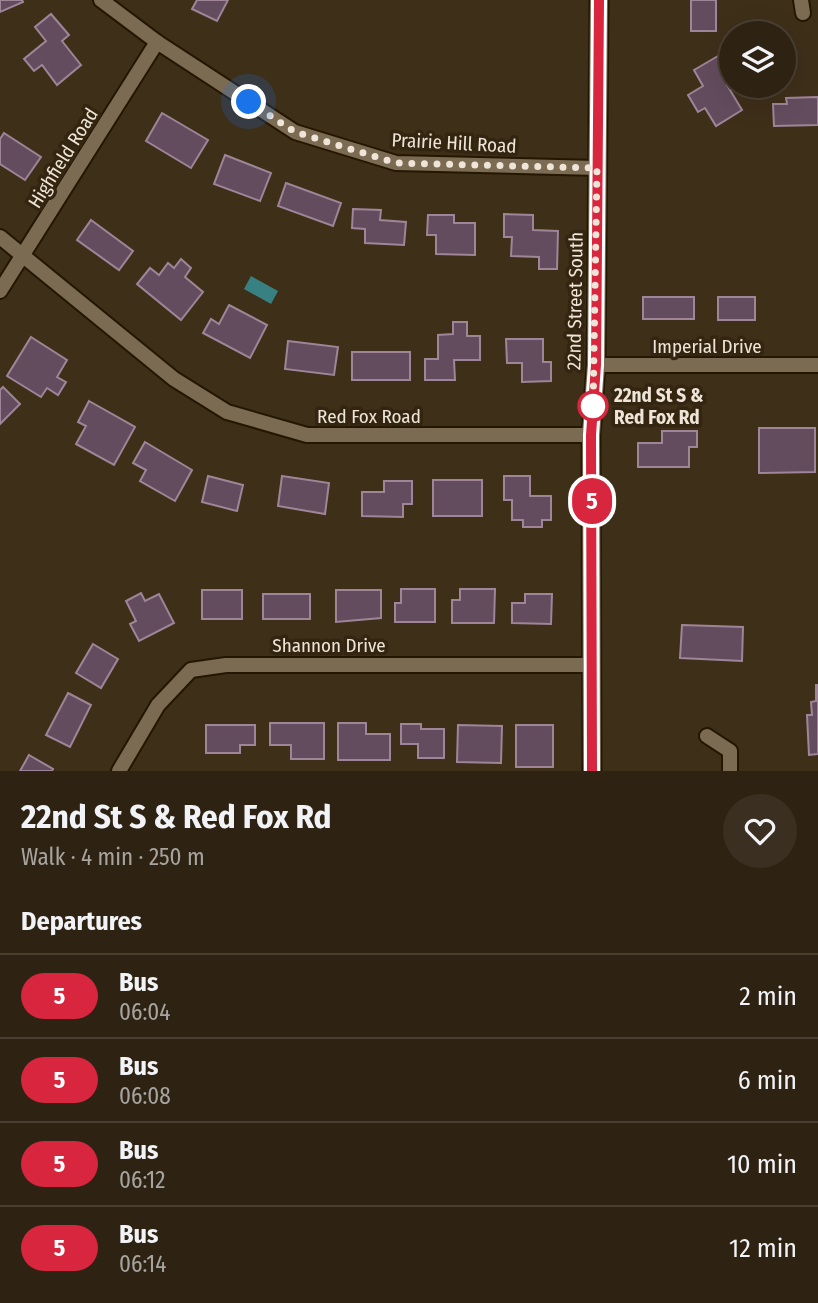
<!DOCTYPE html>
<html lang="en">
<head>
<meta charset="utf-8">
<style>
  body { margin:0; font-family:"Fira Sans Condensed",sans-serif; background:#3a2f21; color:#f1f3f6; height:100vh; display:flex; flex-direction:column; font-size:26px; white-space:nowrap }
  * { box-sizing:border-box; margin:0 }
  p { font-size:23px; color:#a7a4a0 }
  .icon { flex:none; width:38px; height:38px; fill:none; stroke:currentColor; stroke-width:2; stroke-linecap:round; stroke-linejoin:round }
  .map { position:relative; height:771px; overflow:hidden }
  .details { display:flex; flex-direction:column; background:#2e2313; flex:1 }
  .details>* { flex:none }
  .badge { padding:0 14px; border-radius:23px; font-size:24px; line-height:46px }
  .controls { position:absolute; left:719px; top:21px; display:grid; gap:14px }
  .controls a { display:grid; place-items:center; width:77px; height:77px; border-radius:50%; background:#2e2313; box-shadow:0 7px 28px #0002,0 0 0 2px #494033; font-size:35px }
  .you { position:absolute; width:35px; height:35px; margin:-18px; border:5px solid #fff; border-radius:50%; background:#1a73e8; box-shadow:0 0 0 10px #1a73e833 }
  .map>.badge { position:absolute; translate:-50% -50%; box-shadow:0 0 0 4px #fff }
  h2 { padding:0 21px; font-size:26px; line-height:63px }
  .round { display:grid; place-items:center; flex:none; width:74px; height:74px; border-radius:37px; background:#3a2f21 }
  .summary { display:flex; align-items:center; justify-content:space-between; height:119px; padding:0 21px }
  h1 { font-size:33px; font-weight:700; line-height:52px }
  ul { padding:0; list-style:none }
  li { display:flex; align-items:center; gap:21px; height:84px; padding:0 21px; border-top:2px solid #494033 }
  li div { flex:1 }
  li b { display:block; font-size:26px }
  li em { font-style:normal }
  li .badge { min-width:77px; font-weight:700; text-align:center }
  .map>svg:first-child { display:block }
  .water { fill:#388183 }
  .building { fill:#634c5e; stroke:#9e8598; stroke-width:2 }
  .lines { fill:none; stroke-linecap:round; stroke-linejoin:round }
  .minor-casing { stroke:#241702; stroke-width:18 }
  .tertiary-casing { stroke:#241702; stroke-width:21 }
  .minor { stroke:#7b6b53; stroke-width:14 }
  .tertiary { stroke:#7b6b53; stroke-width:18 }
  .line-casing { stroke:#fff; stroke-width:16 }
  .line { stroke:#d7263d; stroke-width:10 }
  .walk { stroke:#eee5d8; stroke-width:7; stroke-dasharray:0 12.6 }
  .stop-dot { fill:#fff; stroke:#d7263d; stroke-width:3.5 }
  .labels { text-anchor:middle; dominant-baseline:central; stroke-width:7; stroke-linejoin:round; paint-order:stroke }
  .street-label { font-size:19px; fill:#eee5d8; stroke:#33250f }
  .stop-label { font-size:19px; font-weight:bold; fill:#eee5d8; stroke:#33250f; text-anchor:start }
</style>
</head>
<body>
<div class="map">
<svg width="818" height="771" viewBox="0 0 818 771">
  <rect width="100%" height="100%" fill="#3e2f19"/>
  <path class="water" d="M 251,276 L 278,291 L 271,304 L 244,289 Z"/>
  <g class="building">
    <path d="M 0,0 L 22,0 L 23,2 L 0,12 Z"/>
    <path d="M 197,0 L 228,0 L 217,21 L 192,9 Z"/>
    <rect x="691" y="0" width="25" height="31"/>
    <path d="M 51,14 L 69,35 L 62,41 L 81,65 L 57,85 L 42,65 L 34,71 L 24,59 L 46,41 L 35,27 Z"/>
    <path d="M 718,56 L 732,78 L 727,85 L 742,110 L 716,126 L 705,108 L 698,112 L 688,95 L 703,86 L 694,70 Z"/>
    <path d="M 818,97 L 818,125 L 774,126 L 773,104 L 787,104 L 786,98 Z"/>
    <path d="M 162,113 L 208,140 L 191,168 L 146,141 Z"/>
    <path d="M 4,133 L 41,157 L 25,180 L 0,164 L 0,139 Z"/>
    <path d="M 225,155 L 271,173 L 260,201 L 214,184 Z"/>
    <path d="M 286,183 L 341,203 L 333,226 L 278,206 Z"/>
    <path d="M 353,209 L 381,210 L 380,220 L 406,222 L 404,245 L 365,243 L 365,229 L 352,228 Z"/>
    <path d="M 504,214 L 533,215 L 533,230 L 558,231 L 557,269 L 539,269 L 539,257 L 511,256 L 512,237 L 504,237 Z"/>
    <path d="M 428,215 L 454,215 L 454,223 L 475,223 L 475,255 L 436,254 L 436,235 L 427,235 Z"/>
    <path d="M 91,220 L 133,251 L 119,270 L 77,240 Z"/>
    <path d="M 181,259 L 191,268 L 185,277 L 203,292 L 181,320 L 137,284 L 150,268 L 159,275 L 168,263 L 174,268 Z"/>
    <rect x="643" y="297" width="51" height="22"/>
    <rect x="718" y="297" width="37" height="23"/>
    <path d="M 229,305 L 267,325 L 250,358 L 203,333 L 211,319 L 219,324 Z"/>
    <path d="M 453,322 L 467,322 L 467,336 L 480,336 L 480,360 L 454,360 L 455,380 L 425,380 L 425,359 L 438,359 L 438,335 L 453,334 Z"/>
    <path d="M 31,337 L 67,360 L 57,377 L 66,382 L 58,395 L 47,388 L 41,397 L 7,376 Z"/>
    <path d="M 506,339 L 543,339 L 543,362 L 551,362 L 551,381 L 522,382 L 522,363 L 507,363 Z"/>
    <path d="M 288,341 L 338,347 L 334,375 L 285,369 Z"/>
    <rect x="352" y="352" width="58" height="28"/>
    <path d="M 3,387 L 20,404 L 0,424 L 0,390 Z"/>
    <path d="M 89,401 L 135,427 L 114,465 L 76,444 L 86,426 L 78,422 Z"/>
    <path d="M 759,428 L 815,428 L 815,472 L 759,473 Z"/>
    <path d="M 662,431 L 697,431 L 697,447 L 689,447 L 689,467 L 638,467 L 638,443 L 662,443 Z"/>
    <path d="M 145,442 L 192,470 L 175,501 L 140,481 L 146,470 L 133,463 Z"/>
    <path d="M 208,476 L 243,485 L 237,511 L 202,502 Z"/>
    <path d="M 282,476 L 329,483 L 325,514 L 278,506 Z"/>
    <path d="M 504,476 L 530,476 L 530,496 L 551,496 L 551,520 L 542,520 L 542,527 L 523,527 L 523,520 L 512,520 L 512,500 L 504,500 Z"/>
    <rect x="433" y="480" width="49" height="36"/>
    <path d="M 384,481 L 412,481 L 412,504 L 403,504 L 403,517 L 362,516 L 362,492 L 384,492 Z"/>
    <path d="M 401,589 L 435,589 L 435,622 L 395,622 L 395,603 L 401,603 Z"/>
    <path d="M 460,589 L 495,589 L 494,623 L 452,623 L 452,600 L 460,600 Z"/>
    <rect x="202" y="590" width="40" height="29"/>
    <path d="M 336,590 L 381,590 L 381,618 L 336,622 Z"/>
    <path d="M 141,593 L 145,601 L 159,594 L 174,623 L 139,641 L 130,624 L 136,621 L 126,601 Z"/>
    <rect x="263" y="594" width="47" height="25"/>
    <path d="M 525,594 L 552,594 L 551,624 L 512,623 L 512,603 L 525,603 Z"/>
    <path d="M 682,625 L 743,627 L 742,661 L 680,658 Z"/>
    <path d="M 93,644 L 118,659 L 101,688 L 76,673 Z"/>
    <path d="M 816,685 L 818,685 L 818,754 L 809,755 L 807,715 L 812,715 L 811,702 L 816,701 Z"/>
    <path d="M 68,693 L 91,705 L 70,747 L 46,735 Z"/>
    <path d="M 270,723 L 324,723 L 324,759 L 291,759 L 291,745 L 270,745 Z"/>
    <path d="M 338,723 L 366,723 L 366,734 L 390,734 L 390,760 L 338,760 Z"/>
    <path d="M 401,724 L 421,724 L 421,729 L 444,729 L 444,758 L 418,758 L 418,744 L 401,744 Z"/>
    <path d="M 206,725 L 255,725 L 255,745 L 240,745 L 240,753 L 206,753 Z"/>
    <path d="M 458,725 L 502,726 L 501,763 L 457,762 Z"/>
    <rect x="516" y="725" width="37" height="42"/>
    <path d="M 29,755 L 53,769 L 52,771 L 20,771 Z"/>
  </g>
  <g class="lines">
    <g class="minor-casing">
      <g id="minor">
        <path d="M 101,0 L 157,42 L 295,132 L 396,163 L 597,168"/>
        <path d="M 801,0 L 803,13"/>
        <path d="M 0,237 L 174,379 L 227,412 L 307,435 L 591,435"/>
        <path d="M 0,291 L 157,42"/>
        <path d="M 596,365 L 818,365"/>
        <path d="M 707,736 L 730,751 L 730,771"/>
        <path d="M 119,771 L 158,705 L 191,670 L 226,665 L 593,665"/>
      </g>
    </g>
    <g class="tertiary-casing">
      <path id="tertiary" d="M 592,771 L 591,435 L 596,365 L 599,0"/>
    </g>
    <use href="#minor" class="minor"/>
    <use href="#tertiary" class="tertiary"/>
  </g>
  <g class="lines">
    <g class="line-casing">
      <path id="line" d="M 592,771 L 591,435 L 596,365 L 599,0"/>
    </g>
    <use href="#line" class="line"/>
    <path class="walk" d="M 249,102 L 295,132 L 396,163 L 597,168 L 593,412 L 593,406"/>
  </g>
  <circle class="stop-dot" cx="593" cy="406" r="14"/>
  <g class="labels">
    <g class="street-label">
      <text transform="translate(454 143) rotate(3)">Prairie Hill Road</text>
      <text transform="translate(63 158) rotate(-58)">Highfield Road</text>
      <text transform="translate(575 301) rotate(-89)">22nd Street South</text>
      <text x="707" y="346">Imperial Drive</text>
      <text x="369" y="416">Red Fox Road</text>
      <text x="329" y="645">Shannon Drive</text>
    </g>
    <g class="stop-label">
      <text x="614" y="395">22nd St S &amp;<tspan x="614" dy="22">Red Fox Rd</tspan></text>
    </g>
  </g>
</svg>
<div class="controls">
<a><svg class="icon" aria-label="layers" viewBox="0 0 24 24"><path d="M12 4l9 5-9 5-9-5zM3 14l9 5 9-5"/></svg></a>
</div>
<div class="you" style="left:249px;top:102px"></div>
<b class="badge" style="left:592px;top:501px;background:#d7263d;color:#fff">5</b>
</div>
<section class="details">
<div class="summary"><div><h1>22nd St S &amp; Red Fox Rd</h1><p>Walk · 4 min · 250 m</p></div><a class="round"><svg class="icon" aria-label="heart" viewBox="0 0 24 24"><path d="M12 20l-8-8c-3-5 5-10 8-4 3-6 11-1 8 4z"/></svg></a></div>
<h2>Departures</h2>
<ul>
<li><span class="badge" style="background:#d7263d;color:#fff">5</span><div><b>Bus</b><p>06:04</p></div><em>2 min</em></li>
<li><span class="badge" style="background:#d7263d;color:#fff">5</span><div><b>Bus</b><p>06:08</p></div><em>6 min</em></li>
<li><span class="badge" style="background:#d7263d;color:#fff">5</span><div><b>Bus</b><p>06:12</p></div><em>10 min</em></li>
<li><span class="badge" style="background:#d7263d;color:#fff">5</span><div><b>Bus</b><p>06:14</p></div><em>12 min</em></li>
</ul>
</section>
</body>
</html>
